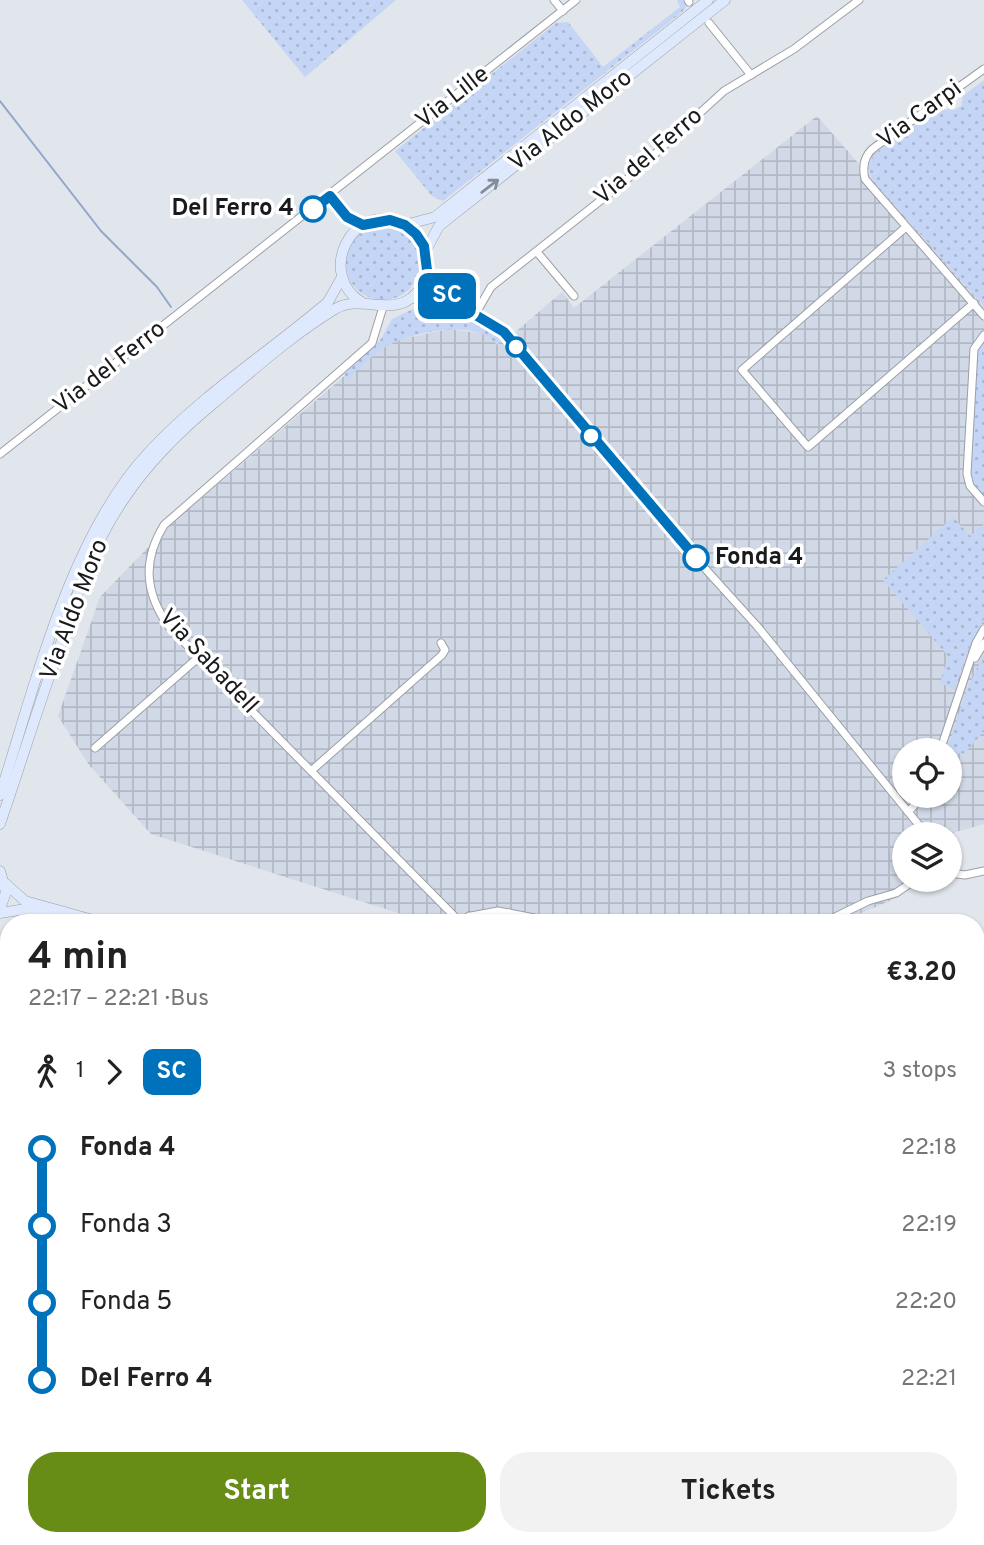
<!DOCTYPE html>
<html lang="en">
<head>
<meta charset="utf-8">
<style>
  body { margin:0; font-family:Overpass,sans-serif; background:#f2f2f2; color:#222; height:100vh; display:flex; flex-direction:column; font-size:26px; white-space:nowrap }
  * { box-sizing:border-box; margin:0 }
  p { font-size:23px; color:#767676 }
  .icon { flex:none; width:38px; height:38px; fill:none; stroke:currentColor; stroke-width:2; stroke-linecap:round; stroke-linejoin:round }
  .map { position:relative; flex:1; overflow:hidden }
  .details { position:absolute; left:0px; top:914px; width:985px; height:632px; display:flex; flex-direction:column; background:#fff; border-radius:28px 28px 0 0; box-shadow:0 2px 5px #0004 }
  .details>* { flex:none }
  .badge { padding:0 14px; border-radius:10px; font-size:24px; line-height:46px }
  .fabs { position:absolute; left:892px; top:738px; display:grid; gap:14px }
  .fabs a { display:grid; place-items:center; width:70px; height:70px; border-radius:50%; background:#fff; box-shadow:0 2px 5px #0004; font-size:35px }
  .map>.badge { position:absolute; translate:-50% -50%; box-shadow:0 0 0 4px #fff }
  .legs { display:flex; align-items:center; gap:10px; height:77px; padding:0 28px; font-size:23px }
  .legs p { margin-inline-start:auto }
  .overview { display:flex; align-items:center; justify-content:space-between; height:119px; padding:0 28px }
  h1 { font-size:38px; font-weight:700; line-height:52px }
  .primary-button { display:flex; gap:14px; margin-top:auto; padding:14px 28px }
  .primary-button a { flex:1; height:80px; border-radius:28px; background:#678d17; color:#fff; font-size:28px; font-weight:700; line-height:80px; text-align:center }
  .primary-button a+a { background:#f2f2f2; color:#222 }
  ul { padding:0 28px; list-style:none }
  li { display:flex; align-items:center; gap:24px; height:77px; font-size:26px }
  li i { display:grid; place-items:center; width:10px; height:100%; margin:0 9px; background:currentColor }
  li i::after { content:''; width:18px; height:18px; margin:-9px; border:5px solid; border-radius:50%; background:#fff }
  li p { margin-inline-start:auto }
  li:first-child i { background:linear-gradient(#0000 50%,currentColor 0) }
  li:last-child i { background:linear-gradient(currentColor 50%,#0000 0) }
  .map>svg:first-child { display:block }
  .industrial { fill:url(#industrial-grid); fill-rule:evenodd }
  .grass { fill:url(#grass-dots) }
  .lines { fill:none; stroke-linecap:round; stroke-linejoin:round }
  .stream { stroke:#93a6cb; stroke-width:2 }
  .street-casing { stroke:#9c9fa6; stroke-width:9 }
  .secondary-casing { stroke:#9c9fa6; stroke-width:11 }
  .street { stroke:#fff; stroke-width:7 }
  .secondary { stroke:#dee9fe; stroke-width:10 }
  .oneway { stroke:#858c98 }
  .line-1-casing { stroke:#fff; stroke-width:16 }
  .line-1 { stroke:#0072bc; stroke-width:10 }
  .stop-1-dot { fill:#fff; stroke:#0072bc; stroke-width:3.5 }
  .labels { text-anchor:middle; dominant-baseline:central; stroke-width:7; stroke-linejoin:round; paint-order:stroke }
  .street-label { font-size:24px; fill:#181a1c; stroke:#fff }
  .stop-label { font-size:24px; font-weight:bold; fill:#181a1c; stroke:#fff; text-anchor:end }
</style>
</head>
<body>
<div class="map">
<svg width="984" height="1545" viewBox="0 0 984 1545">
  <defs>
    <pattern id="industrial-grid" width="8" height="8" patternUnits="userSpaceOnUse" patternTransform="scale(1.75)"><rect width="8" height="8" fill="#d1d8e6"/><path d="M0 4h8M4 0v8" fill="none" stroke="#b3b9c5"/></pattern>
    <pattern id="grass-dots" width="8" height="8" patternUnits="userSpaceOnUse" patternTransform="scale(1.75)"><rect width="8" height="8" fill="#c4d5f5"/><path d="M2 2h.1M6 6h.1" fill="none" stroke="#a8b6d1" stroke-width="1.8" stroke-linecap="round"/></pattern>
  </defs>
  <rect width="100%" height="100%" fill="#e1e5ec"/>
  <g class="industrial">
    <path d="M 817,116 L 984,306 L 984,824 L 945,835 L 905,835 L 905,880 L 919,880 L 899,897 L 840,922 L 514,922 L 502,920 L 426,922 L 151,834 L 89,765 L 58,716 L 100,597 L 170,525 L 383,343 L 449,329 L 492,335 L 513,334 L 562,292 L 574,308 ZM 905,751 L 950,751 L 950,796 L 905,796 Z"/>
    <path d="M 9,973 L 9,1536 L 962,1537 L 952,1545 L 0,1545 L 0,980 Z"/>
    <path d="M 976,1165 L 984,1166 L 984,1518 L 977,1525 Z"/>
  </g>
  <g class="grass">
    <path d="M 242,0 L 396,0 L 305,77 Z"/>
    <path d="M 677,0 L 683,0 L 688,5 L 682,12 L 443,201 L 432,196 L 395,151 L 556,23 L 568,22 L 603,67 L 680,7 Z"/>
    <path d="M 984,80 L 984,306 L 871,178 L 868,166 L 874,154 L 938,109 L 954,110 L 961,106 L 963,96 Z"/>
    <circle cx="383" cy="263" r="37"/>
    <path d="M 426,303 C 451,305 484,322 501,341 L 497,345 C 477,318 414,332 389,345 C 374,353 359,369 346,380 L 344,374 L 381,339 L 392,319 Z"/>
    <path d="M 984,340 L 984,497 L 973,484 L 970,475 L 976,356 Z"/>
    <path d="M 953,517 L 970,536 L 984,524 L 984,619 L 968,650 L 955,689 L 940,683 L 948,656 L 883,580 Z"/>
    <path d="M 984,654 L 984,731 L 965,753 L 950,755 L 950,751 L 947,751 L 966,691 Z"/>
    <path d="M 9,1492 L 9,1536 L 409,1536 L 414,1543 L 0,1545 L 0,1500 Z"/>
  </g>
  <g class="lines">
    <path class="stream" d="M 0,101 L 101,231 L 157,287 L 171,307"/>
    <g class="street-casing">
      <g id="street">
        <path d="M 554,0 L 563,11"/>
        <path d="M 688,0 L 689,2"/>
        <path d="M 709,23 L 751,75"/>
        <path d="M 984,69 L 875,147 C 864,155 862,166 865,179 L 984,316"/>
        <path d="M 330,196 L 347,217 L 363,225"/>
        <path d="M 906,227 L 742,370 L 808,447 L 974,303"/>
        <path d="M 537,252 L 574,296"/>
        <path d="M 427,270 L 449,298"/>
        <path d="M 412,299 L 431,296 L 452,301 L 504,332 L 672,532 L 757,626 L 927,835"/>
        <path d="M 383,307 L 372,343 L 164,525 C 142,561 145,593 169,627 L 460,922"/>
        <path d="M 476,313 L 491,287 L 624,182 L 724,91 L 794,49 L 859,0"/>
        <path d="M 984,335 L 974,349 L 967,474 L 970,486 L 984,502"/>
        <path d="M 0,454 L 576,0"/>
        <path d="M 975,658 L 984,643"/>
        <path d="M 95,748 L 199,657"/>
        <path d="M 940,751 L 976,643 L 984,629"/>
        <path d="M 311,771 L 442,655 L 445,650 L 441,643"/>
        <path d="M 908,812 L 923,796"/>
        <path d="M 950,873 L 965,875 L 984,871"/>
        <path d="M 509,913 L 513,922"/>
        <path d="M 471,916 L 498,911 L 555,922"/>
        <path d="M 461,922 L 469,916 L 476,922"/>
        <path d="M 825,922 L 868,901 L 896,893 L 915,880"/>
        <path d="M 0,987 L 9,980"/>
        <path d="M 0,1097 L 9,1107"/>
        <path d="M 0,1127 L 9,1136"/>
        <path d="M 976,1185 L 984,1186"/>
        <path d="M 976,1213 L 984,1222"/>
        <path d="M 976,1270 L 984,1268"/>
        <path d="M 0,1489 L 9,1481"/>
        <path d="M 976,1511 L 984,1505"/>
        <path d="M 902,1536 L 909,1545"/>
        <path d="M 430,1545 L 439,1536"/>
        <path d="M 732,1545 L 743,1536"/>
        <path d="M 936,1545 L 946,1536"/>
      </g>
    </g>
    <g class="secondary-casing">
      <g id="secondary">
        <path d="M 405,225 L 435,217 L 708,0"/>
        <path d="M 426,250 L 439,226 L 725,0"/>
        <path d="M 0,795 C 35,686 70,536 149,452 C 202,395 269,352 328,302 L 342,277"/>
        <path d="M 0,824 C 20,766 38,707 59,649 C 76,597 92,545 124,499 C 148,463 180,431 214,403 C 252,371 292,335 335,309 C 364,292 398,323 421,287 C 427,276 429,263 426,251 C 423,239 414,229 403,224 C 352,199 315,275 363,303"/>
        <path d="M 0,871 L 6,892 L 0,909"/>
        <path d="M 6,884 L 25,901 L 100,922"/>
        <path d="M 0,913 L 26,909 L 71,922"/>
        <path d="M 976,1149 L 984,1150"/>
        <path d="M 976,1157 L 984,1158"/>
      </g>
    </g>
    <use href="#street" class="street"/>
    <use href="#secondary" class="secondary"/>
  </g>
  <defs><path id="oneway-shaft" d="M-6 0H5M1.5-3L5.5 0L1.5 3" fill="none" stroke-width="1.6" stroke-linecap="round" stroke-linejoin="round" transform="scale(1.75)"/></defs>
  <use class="oneway" href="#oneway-shaft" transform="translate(490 186) rotate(-38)"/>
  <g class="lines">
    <g class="line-1-casing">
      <path id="line-1" d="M 313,209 L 330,196 L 347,217 L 363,225 L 390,220 L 405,225 L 416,234 L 424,246 L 427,270 L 434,282 L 452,301 L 504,332 L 696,558"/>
    </g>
    <use href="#line-1" class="line-1"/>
  </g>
  <g class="stop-1-dot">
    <circle cx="313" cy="209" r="12"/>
    <circle cx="516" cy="347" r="9"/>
    <circle cx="591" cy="436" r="9"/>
    <circle cx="696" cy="558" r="12"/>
  </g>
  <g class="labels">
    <g class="street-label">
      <text transform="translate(453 98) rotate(-38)">Via Lille</text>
      <text transform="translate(920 115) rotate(-36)">Via Carpi</text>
      <text transform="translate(571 121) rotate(-38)">Via Aldo Moro</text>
      <text transform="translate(649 157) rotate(-41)">Via del Ferro</text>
      <text transform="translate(110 368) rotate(-38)">Via del Ferro</text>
      <text transform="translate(75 610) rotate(-69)">Via Aldo Moro</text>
      <text transform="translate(208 662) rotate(47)">Via Sabadell</text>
    </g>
    <g class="stop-label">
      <text x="294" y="209">Del Ferro 4</text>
      <text x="715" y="558" text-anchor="start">Fonda 4</text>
    </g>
  </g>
</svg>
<div class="fabs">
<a><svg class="icon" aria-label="locate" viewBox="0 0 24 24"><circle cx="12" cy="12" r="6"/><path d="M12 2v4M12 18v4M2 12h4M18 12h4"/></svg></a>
<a><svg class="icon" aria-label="layers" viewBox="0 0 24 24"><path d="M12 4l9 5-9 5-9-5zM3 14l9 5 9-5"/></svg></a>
</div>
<b class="badge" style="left:447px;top:296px;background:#0072bc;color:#fff">SC</b>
<section class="details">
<div class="overview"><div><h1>4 min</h1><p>22:17 – 22:21 · Bus</p></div><b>€3.20</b></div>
<div class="legs"><svg class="icon" aria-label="walk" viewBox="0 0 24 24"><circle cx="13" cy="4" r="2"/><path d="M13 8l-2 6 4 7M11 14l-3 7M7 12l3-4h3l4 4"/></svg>1<svg class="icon" aria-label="forward" viewBox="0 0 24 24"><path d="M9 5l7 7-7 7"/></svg><b class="badge" style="background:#0072bc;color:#fff">SC</b><p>3 stops</p></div>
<ul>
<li><i style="color:#0072bc"></i><b>Fonda 4</b><p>22:18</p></li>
<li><i style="color:#0072bc"></i><span>Fonda 3</span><p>22:19</p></li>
<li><i style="color:#0072bc"></i><span>Fonda 5</span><p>22:20</p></li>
<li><i style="color:#0072bc"></i><b>Del Ferro 4</b><p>22:21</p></li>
</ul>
<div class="primary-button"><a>Start</a><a>Tickets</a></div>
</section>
</div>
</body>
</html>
